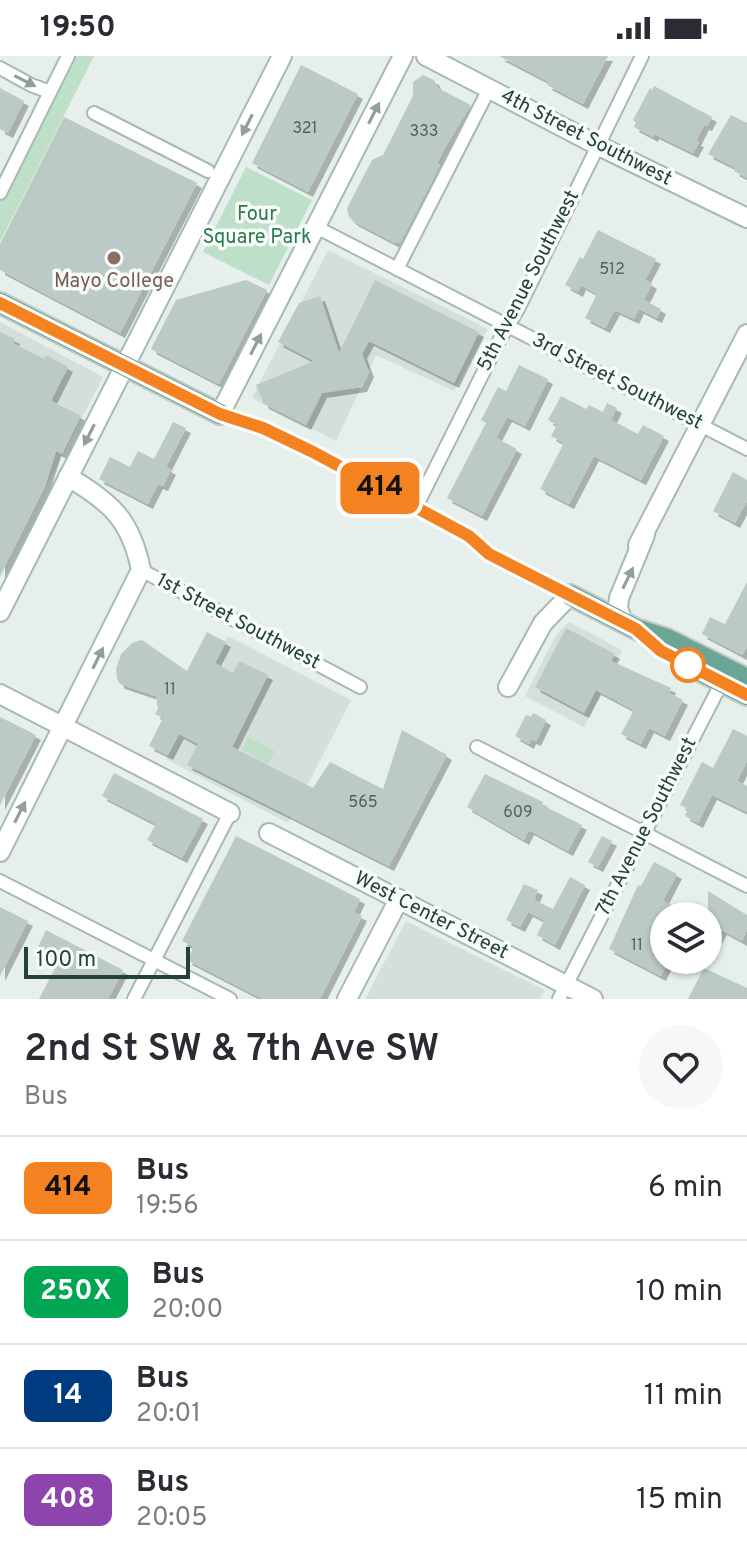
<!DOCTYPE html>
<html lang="en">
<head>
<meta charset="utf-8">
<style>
  body { margin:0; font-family:Overpass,sans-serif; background:#f7f7f7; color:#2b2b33; height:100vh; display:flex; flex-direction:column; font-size:30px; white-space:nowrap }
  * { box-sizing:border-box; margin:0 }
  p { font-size:26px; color:#7c7c81 }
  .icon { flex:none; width:44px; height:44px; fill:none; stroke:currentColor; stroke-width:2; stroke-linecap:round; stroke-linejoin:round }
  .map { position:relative; height:943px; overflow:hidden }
  .drawer { display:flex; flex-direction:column; background:#fff; flex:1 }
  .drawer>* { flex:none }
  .badge { padding:0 16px; border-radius:12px; font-size:28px; line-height:52px }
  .controls { position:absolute; left:650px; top:846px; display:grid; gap:16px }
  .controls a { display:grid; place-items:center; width:72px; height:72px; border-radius:50%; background:#fff; box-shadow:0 2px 6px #0004; font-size:40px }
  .scale { position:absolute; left:24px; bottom:20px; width:166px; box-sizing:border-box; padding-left:8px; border:4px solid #24423a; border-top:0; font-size:22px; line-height:28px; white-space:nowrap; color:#24423a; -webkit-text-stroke:6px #f7fbf9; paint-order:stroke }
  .map>.badge { position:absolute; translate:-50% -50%; box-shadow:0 0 0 4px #fff }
  .round { display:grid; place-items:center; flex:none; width:84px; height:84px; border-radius:42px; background:#f7f7f7 }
  .summary { display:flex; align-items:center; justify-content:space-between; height:136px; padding:0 24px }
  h1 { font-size:38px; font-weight:600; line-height:60px }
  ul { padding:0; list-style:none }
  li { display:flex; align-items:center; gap:24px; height:104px; padding:0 24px; border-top:2px solid #e1e1e2 }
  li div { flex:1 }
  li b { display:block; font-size:30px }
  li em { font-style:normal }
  li .badge { min-width:88px; font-weight:700; text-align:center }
  .status { display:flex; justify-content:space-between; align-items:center; height:56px; padding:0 40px; background:#fff; direction:ltr }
  .status svg { height:22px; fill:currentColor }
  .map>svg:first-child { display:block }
  .built { fill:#d4dfda }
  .green { fill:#bfe0c8 }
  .building { fill:#bbcac4; filter:url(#shadow) }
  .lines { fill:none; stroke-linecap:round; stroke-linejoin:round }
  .street-casing { stroke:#a8b8b2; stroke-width:16 }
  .secondary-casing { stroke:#a4bbb3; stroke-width:22 }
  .primary-casing { stroke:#c2cac8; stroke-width:24 }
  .street { stroke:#fff; stroke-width:12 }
  .secondary { stroke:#fff; stroke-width:18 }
  .primary { stroke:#6aa596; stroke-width:20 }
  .oneway { fill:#92a09c }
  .line-casing { stroke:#fff; stroke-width:18 }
  .line { stroke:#f58220; stroke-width:12 }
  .education-dot { fill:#8d6e63; stroke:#f7fbf9; stroke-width:3 }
  .stop-dot { fill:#fff; stroke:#f58220; stroke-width:4 }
  .labels { text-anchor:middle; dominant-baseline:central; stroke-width:7; stroke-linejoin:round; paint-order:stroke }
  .number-label { font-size:16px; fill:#4a645c }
  .street-label { font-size:20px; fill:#24423a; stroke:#f7fbf9 }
  .park-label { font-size:20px; fill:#2d7a4b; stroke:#f7fbf9 }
  .education-label { font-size:20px; fill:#785e54; stroke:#f7fbf9 }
</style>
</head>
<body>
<div class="status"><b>19:50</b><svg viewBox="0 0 49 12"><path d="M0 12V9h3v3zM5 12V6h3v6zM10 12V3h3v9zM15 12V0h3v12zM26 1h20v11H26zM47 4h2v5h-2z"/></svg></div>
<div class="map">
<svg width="747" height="943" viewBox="0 0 747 943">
  <defs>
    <filter id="shadow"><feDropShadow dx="5" dy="5" stdDeviation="0" flood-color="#0004"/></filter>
  </defs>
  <rect width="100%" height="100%" fill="#e6efeb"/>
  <g class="built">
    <path d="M 328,194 L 488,273 L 454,335 L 376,299 L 336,385 L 252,342 Z"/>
    <path d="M 0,266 L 103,321 L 0,521 Z"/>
    <path d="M 569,566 L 622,594 L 584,671 L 525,640 L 556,579 Z"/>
    <path d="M 228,580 L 351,644 L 288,767 L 166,703 Z"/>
    <path d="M 406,865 L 545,934 L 540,943 L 365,943 Z"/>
  </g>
  <g class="green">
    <path d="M 60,0 L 94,0 L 0,186 L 0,118 Z"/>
    <path d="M 246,111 L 312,144 L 269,229 L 203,196 Z"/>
    <path d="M 248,681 L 275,695 L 268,708 L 242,694 Z"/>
  </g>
  <g class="building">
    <path d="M 499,0 L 608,0 L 583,48 L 547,29 L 549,26 Z"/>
    <path d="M 301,9 L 358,38 L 308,136 L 252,107 Z"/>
    <path d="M 423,19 L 434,24 L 438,32 L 471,49 L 446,90 L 437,107 L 440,109 L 400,187 L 395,187 L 353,165 L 349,161 L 347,152 L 372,104 L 383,99 L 413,40 L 413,26 Z"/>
    <path d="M 654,30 L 712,61 L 707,70 L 704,69 L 696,85 L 699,86 L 693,97 L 654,78 L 653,81 L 634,71 L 636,66 L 633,64 L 650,32 L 652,34 Z"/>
    <path d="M 0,32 L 24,45 L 8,77 L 0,73 Z"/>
    <path d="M 731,59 L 747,67 L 747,122 L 734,115 L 736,112 L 708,98 Z"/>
    <path d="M 64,61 L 197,127 L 120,277 L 0,214 L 0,188 Z"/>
    <path d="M 598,174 L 656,203 L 645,224 L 652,228 L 644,244 L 661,253 L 657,262 L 639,253 L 634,263 L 615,254 L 605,272 L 585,262 L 597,238 L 581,229 L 578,236 L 565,229 L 580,201 L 583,203 Z"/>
    <path d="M 246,224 L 267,234 L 219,328 L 151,293 L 176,244 Z"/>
    <path d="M 375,224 L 479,276 L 454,327 L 369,285 L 362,298 L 369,316 L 362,331 L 322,337 L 306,369 L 264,348 L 256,329 L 314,305 L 278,286 L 299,247 L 320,240 L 339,297 Z"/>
    <path d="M 0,276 L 15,283 L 13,287 L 44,303 L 46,299 L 68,311 L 51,345 L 81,360 L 62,398 L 56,395 L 45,431 L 0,520 Z"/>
    <path d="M 519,309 L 548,323 L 525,370 L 507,361 L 496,382 L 517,393 L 482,460 L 447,442 L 486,367 L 481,364 L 498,331 L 506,335 Z"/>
    <path d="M 561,340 L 586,353 L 589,349 L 603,356 L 607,347 L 617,352 L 611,364 L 638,378 L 643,369 L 664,380 L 641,424 L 594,400 L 569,448 L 540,433 L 564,387 L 551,380 L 557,369 L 548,364 Z"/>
    <path d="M 173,366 L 186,372 L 166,411 L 171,414 L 163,430 L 158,428 L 148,448 L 99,423 L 110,401 L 130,411 L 138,395 L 154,403 Z"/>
    <path d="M 733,416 L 747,424 L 747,445 L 735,467 L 713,455 Z"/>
    <path d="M 747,526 L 747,591 L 742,599 L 702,578 L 710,561 L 725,568 Z"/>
    <path d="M 566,572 L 615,598 L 611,605 L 671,632 L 669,637 L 683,644 L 665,680 L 649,672 L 641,688 L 621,678 L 634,654 L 596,634 L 584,657 L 535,631 Z"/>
    <path d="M 207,576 L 226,586 L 215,607 L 233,617 L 239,605 L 268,619 L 232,691 L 313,732 L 330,706 L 383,733 L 402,674 L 447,699 L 389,810 L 187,709 L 198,688 L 179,678 L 168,699 L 149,690 L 163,662 L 155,658 L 158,653 L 156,640 L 120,628 L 117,623 L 116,613 L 121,598 L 132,587 L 142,584 L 187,615 Z"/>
    <path d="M 533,657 L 546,664 L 536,685 L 531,683 L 529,688 L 515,680 L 526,659 L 531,661 Z"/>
    <path d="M 0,661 L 36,679 L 0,749 Z"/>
    <path d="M 733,673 L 747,680 L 747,705 L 737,725 L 747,730 L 747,756 L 712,739 L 698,767 L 685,760 L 688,753 L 680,749 L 702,706 L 713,712 Z"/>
    <path d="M 114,717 L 203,763 L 182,802 L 147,784 L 156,768 L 102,740 Z"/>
    <path d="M 485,718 L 543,746 L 542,749 L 582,769 L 568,795 L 529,774 L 524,784 L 467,751 Z"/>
    <path d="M 236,780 L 360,843 L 354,856 L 362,860 L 320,943 L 263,943 L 187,904 L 194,891 L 182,885 Z"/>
    <path d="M 602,780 L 612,785 L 598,811 L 588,806 Z"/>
    <path d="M 654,806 L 677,818 L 663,845 L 692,860 L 664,860 L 664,904 L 669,904 L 661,920 L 609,893 L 638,829 L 641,830 Z"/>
    <path d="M 570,821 L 585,829 L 555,889 L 537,879 L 544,864 L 528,856 L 520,871 L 506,864 L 524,828 L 538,834 L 534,844 L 553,853 Z"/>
    <path d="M 708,835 L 747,859 L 747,874 L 742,885 L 722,874 L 715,886 L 708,883 Z"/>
    <path d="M 0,851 L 28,865 L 0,920 Z"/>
    <path d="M 46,874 L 123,914 L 108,943 L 39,943 L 60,903 L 38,891 Z"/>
    <path d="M 704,912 L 747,932 L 747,943 L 688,943 Z"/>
  </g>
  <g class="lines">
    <g class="street-casing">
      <g id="street">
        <path d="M 0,12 L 31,29 L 50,36"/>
        <path d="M 94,57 L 208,115"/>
        <path d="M 0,137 L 68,0"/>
        <path d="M 316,171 L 747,393"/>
        <path d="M 397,213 L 489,33"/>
        <path d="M 416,451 L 500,283 L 518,253 L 642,0"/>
        <path d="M 141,514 L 360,631"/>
        <path d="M 477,691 L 747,830"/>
        <path d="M 0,825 L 230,943"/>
        <path d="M 134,943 L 230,757"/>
        <path d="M 559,943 L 724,622"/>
      </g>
    </g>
    <g class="secondary-casing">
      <g id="secondary">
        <path d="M 426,0 L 599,90 L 747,162"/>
        <path d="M 220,358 L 403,0"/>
        <path d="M 638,489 L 747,278"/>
        <path d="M 0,556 L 282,0"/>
        <path d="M 623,566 L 618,552 L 619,542 L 645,479"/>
        <path d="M 508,631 L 543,567 L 570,539"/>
        <path d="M 0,638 L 230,757"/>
        <path d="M 269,777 L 593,943"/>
        <path d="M 0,796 L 141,514 C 131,464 111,446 68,421"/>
        <path d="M 347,943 L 399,843"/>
      </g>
    </g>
    <g class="primary-casing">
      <g id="primary">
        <path d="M 0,247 L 220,358"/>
        <path d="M 570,539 L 636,573 L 667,583 L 747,623"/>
        <path d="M 688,609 L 747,639"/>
      </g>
    </g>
    <use href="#street" class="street"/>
    <use href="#secondary" class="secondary"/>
    <use href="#primary" class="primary"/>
  </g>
  <defs><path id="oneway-solid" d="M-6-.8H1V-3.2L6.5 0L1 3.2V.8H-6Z" transform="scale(2)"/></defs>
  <g class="oneway">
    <use href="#oneway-solid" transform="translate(25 25) rotate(27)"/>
    <use href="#oneway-solid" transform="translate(374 57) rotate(-63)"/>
    <use href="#oneway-solid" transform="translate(247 69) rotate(117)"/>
    <use href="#oneway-solid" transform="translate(256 288) rotate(-63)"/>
    <use href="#oneway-solid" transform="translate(89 379) rotate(117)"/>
    <use href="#oneway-solid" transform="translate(628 522) rotate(-64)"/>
    <use href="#oneway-solid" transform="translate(98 602) rotate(-64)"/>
    <use href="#oneway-solid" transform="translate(20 756) rotate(-63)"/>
  </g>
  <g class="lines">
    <g class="line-casing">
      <path id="line" d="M 0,247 L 220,358 L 263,372 L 313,396 L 469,480 L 489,498 L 636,573 L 661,595 L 747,639"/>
    </g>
    <use href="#line" class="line"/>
  </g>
  <circle class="education-dot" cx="114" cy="202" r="8"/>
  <circle class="stop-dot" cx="688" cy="609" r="16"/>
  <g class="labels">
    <g class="number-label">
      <text x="305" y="73">321</text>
      <text x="424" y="76">333</text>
      <text x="612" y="214">512</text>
      <text x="170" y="634">11</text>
      <text x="363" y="747">565</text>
      <text x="518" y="757">609</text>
      <text x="637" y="890">11</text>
    </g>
    <g class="street-label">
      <text transform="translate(586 82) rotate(27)">4th Street Southwest</text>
      <text transform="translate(529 225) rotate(-63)">5th Avenue Southwest</text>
      <text transform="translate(617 326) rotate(27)">3rd Street Southwest</text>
      <text transform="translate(238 566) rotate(28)">1st Street Southwest</text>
      <text transform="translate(647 771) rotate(-63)">7th Avenue Southwest</text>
      <text transform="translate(431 860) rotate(27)">West Center Street</text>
    </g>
    <g class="park-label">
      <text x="257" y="159">Four<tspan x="257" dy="23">Square Park</tspan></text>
    </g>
    <g class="education-label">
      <text x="114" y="226">Mayo College</text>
    </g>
  </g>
</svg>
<div class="controls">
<a><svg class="icon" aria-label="layers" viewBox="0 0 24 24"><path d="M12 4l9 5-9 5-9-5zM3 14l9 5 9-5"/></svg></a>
</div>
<div class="scale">100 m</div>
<b class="badge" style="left:380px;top:432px;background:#f58220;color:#111">414</b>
</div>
<section class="drawer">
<div class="summary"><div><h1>2nd St SW &amp; 7th Ave SW</h1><p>Bus</p></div><a class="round"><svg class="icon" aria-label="heart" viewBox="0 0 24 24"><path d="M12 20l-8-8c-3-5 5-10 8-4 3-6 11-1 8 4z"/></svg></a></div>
<ul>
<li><span class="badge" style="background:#f58220;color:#111">414</span><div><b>Bus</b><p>19:56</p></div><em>6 min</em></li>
<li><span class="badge" style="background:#00a651;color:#fff">250X</span><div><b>Bus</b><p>20:00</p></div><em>10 min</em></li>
<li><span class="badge" style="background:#003b80;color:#fff">14</span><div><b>Bus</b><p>20:01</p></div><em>11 min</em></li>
<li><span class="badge" style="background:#8e44ad;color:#fff">408</span><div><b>Bus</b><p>20:05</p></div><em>15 min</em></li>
</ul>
</section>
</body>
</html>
